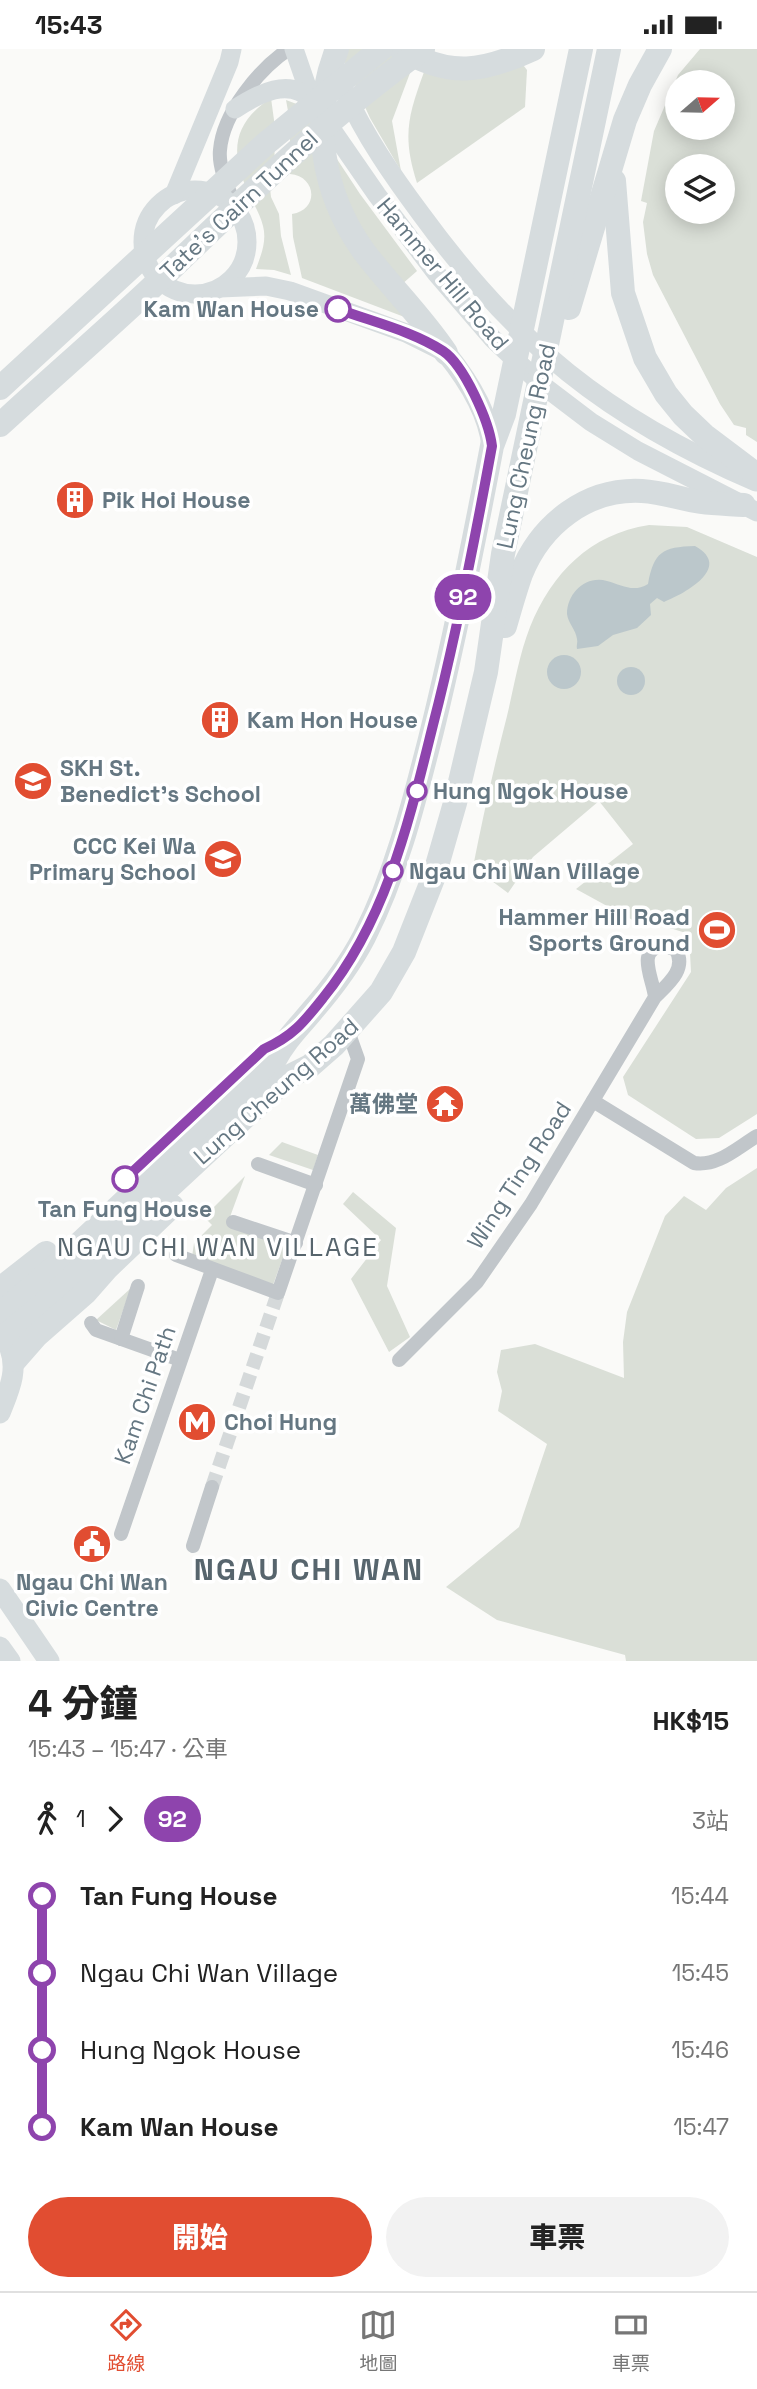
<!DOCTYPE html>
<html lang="zh-TW">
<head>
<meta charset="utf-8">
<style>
  body { margin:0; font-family:"Space Grotesk","Noto Sans TC",sans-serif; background:#f2f2f2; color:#222; height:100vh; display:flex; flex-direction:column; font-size:26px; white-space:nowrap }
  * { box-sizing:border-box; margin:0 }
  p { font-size:23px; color:#767676 }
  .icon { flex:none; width:38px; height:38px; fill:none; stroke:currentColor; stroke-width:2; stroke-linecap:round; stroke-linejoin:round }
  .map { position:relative; height:1612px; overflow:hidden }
  .panel { display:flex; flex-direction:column; background:#fff; flex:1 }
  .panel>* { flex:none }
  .badge { padding:0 14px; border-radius:23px; font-size:24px; line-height:46px }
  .needle { width:46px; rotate:70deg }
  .controls { position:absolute; left:665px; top:21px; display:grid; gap:14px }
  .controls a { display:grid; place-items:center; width:70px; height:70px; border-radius:50%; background:#fff; box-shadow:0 4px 18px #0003; font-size:35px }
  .map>.badge { position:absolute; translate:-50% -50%; box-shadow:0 0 0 4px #fff }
  .legs { display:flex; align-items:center; gap:10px; height:77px; padding:0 28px; font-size:23px }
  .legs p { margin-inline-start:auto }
  .head { display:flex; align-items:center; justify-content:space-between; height:119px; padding:0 28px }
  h1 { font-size:38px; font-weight:800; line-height:52px }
  .primary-button { display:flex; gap:14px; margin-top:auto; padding:14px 28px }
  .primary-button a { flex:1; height:80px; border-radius:42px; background:#e14d31; color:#fff; font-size:28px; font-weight:800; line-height:80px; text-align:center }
  .primary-button a+a { background:#f2f2f2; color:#222 }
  ul { padding:0 28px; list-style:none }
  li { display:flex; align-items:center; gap:24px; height:77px; font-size:26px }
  li i { display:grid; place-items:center; width:10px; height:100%; margin:0 9px; background:currentColor }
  li i::after { content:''; width:18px; height:18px; margin:-9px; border:5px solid; border-radius:50%; background:#fff }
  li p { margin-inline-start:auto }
  li:first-child i { background:linear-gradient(#0000 50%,currentColor 0) }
  li:last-child i { background:linear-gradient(currentColor 50%,#0000 0) }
  .status { display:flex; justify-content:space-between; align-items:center; height:49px; padding:0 35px; background:#fff; direction:ltr }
  .status svg { height:19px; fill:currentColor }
  .tab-bar { display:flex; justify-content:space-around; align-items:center; height:98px; border-top:2px solid #e0e0e0; background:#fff; font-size:19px; color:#767676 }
  .tab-bar a { display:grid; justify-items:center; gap:4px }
  .tab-bar .active { color:#e14d31 }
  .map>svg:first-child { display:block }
  .green { fill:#dadfd7; fill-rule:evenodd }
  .water { fill:#bbc7cb }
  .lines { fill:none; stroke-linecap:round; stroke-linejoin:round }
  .street-tunnel { stroke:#d5d9da; stroke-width:14; stroke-dasharray:14 7; stroke-linecap:butt }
  .street { stroke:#c1c6ca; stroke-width:14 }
  .secondary { stroke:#d6dcde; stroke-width:19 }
  .primary { stroke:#d6dcde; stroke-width:21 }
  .highway { stroke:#d6dcde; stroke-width:24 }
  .line-1-casing { stroke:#fff; stroke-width:16 }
  .line-1 { stroke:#8e44ad; stroke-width:10 }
  .stop-1-dot { fill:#fff; stroke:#8e44ad; stroke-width:3.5 }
  .labels { text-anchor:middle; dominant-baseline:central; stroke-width:7; stroke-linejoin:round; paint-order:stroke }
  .street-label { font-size:23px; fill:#657782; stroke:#fff }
  .stop-label { font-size:23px; font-weight:bold; fill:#657782; stroke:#fff; text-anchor:start }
  .poi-label { font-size:23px; font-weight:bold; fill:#657782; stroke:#fff; text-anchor:start }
  .quarter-label { font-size:26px; letter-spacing:2px; fill:#57656d; stroke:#fff }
  .district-label { font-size:30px; font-weight:bold; letter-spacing:2px; fill:#57656d; stroke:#fff }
</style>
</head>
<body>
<div class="status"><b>15:43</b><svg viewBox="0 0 49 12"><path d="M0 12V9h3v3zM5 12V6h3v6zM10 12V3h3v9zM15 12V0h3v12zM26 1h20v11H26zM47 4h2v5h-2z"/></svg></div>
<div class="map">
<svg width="757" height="1612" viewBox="0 0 757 1612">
  <rect width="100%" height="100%" fill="#fafaf8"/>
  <g class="green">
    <path d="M 339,0 L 386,0 L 413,16 L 392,72 L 401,122 L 370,69 Z"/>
    <path d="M 700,0 L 757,0 L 757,393 L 746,386 L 746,379 L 734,376 L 720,355 L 653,226 L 647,205 L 643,173 L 647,154 L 641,152 L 654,82 L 678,26 ZM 677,33 L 723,33 L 723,79 L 677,79 ZM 677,117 L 723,117 L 723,163 L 677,163 Z"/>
    <path d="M 520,12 L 527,21 L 525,58 L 417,134 C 402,87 408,67 424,23 Z"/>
    <path d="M 271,49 L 274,71 L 275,132 L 270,139 L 271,148 L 279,165 L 281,187 L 291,226 L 274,221 L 256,220 C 261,206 267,192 263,177 C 260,164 251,151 246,138 C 229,99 236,72 271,49 Z"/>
    <path d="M 286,51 L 302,57 L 360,145 L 417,222 L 401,236 L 407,269 L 302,229 L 293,188 L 292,165 C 320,160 316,127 290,125 L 290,73 Z"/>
    <path d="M 649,476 L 687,478 L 757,508 L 757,1065 L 719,1089 L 696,1090 L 628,1046 L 623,1028 L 691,923 L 689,885 L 654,874 L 638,874 L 576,840 L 633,795 L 599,752 L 533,808 L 508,844 L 473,818 C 483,768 494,717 507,667 C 514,638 519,606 530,578 C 552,524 590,485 649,476 Z"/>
    <path d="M 282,1093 L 318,1106 L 313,1121 L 269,1106 Z"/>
    <path d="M 757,1119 L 757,1612 L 626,1612 L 625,1606 L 497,1571 L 446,1538 L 519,1478 L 547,1395 L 498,1362 L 502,1342 L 497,1323 L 501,1301 L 535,1295 L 624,1329 L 623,1293 L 627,1263 L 665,1167 L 684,1147 L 706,1161 L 726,1139 Z"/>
    <path d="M 245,1127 L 227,1176 L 287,1197 L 273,1236 L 192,1208 L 194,1194 L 212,1176 L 204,1168 Z"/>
    <path d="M 353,1143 L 396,1179 L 387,1237 L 410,1288 L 389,1303 L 351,1230 L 381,1191 L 343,1155 Z"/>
    <path d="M 131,1239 L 116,1281 L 96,1271 Z"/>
  </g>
  <g class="water">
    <path d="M 695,497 C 733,518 686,544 664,553 L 657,549 L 650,555 L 651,566 L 637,579 L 613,586 L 598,597 L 577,600 C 576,597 578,593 577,590 C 576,581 568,574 567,565 C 567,544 586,526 607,532 C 622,536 633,544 648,535 C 654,503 662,498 695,497 Z"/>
    <circle cx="564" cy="623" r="17"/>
    <circle cx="631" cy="632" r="14"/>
  </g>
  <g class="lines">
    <path class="street-tunnel" d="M 212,1438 L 278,1244"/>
    <g class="street">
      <path d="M 238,163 C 231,145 218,121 220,101 C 223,64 259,20 289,0"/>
      <path d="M 593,1052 L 694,1114 C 718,1118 738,1098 757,1087"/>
      <path d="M 258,1115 L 316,1136"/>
      <path d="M 233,1173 L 296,1194"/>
      <path d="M 176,1206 L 278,1244 L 358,1010 L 348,982"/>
      <path d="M 91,1274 L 96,1281 L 180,1311"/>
      <path d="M 121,1290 L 138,1237"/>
      <path d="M 399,1311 L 477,1233 L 531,1155 L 655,948 C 668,935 687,920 676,901 L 664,896 C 635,900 653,929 655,948"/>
      <path d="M 121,1485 L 212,1221"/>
      <path d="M 193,1497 L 212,1438"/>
    </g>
    <g class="secondary">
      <path d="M 294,0 L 312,52 L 377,146 L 436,224 L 493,290 L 541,335 L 591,373 L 638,402 L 757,463"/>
      <path d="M 345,43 C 365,87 392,126 421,165 C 516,295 607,369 756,433"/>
      <path d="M 235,60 C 258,45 290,27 312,52"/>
      <circle cx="195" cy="193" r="52"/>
      <path d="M 174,146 L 229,13 L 232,0"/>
      <path d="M 220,239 L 266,237 L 290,242 L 406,284 L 444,303"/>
    </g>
    <g class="primary">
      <path d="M 446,304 C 467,330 488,362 492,397"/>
      <path d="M 0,1364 C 9,1341 19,1321 9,1297"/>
      <path d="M 0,1540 L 49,1612"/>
      <path d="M 0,1598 L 10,1612"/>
    </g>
    <g class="highway">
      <path d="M 337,0 C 310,69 321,144 365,204 C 391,238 422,268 446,304"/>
      <path d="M 401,0 C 450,29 483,23 533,0"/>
      <path d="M 614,132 L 623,244 L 645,309 L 666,345 L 683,366 L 704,386 L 757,426"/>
      <path d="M 569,259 L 625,71 L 640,36 L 660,0"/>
      <path d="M 0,339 L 264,96 L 381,0"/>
      <path d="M 0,376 C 50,330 101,286 150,240 C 238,156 324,71 423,0"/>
      <path d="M 505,577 C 510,560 515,542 521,525 C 541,475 587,439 642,442 C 662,443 681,450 701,453 C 715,455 730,455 744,456"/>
      <path d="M 0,1240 L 46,1204"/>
      <path d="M 0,1265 L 46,1226 L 274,1012 C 286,990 297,980 312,962 C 332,939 350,915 364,888 C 397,823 414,753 432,682 C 455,588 474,492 492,397 L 504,365 L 581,0"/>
      <path d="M 0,1291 L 41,1257 L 288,1028 L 310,1017 L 334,996 L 381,943 L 404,903 L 434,827 L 455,754 L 486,623 L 503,505 L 609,0"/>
      <path d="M 15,1311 L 36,1287 L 85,1244 L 107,1219 L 172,1157"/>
    </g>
  </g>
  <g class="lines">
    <g class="line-1-casing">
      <path id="line-1" d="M 125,1130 L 264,1000 C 293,987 304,973 323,949 C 387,870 409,772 433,676 C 457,584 475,490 492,397 C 489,372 464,316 443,302 C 412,282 373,273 338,260"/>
    </g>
    <use href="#line-1" class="line-1"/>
  </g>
  <defs>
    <g id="building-disc" transform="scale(2.0125)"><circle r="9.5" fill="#e14d31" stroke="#fff"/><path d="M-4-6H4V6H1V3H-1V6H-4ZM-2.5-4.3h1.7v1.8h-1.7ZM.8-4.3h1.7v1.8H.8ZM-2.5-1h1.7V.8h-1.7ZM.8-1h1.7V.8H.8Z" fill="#fff"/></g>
    <g id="school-disc" transform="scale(2.0125)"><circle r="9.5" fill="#e14d31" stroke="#fff"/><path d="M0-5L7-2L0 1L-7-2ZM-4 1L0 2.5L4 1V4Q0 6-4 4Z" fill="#fff"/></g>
    <g id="stadium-disc" transform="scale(2.0125)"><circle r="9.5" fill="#e14d31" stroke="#fff"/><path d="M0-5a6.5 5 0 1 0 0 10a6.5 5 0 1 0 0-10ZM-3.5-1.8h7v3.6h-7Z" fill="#fff"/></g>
    <g id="temple-disc" transform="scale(2.0125)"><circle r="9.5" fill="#e14d31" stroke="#fff"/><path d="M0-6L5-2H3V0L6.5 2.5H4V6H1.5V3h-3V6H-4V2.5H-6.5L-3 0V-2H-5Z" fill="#fff"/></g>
    <g id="metro-disc" transform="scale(2.0125)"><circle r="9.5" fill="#e14d31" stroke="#fff"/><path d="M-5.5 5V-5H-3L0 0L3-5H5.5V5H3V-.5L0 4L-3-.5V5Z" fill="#fff"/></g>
    <g id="civic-disc" transform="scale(2.0125)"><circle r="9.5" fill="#e14d31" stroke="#fff"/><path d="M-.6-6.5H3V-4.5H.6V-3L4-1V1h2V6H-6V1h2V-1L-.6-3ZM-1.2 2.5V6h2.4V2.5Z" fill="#fff"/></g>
  </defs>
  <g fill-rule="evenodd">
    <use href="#building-disc" x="75" y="451"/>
    <use href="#building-disc" x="220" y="671"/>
    <use href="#school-disc" x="33" y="732"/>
    <use href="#school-disc" x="223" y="810"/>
    <use href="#stadium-disc" x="717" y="881"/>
    <use href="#temple-disc" x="445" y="1055"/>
    <use href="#metro-disc" x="197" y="1373"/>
    <use href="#civic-disc" x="92" y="1495"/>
  </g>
  <g class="stop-1-dot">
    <circle cx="338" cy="260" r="12"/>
    <circle cx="417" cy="742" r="9"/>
    <circle cx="393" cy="822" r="9"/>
    <circle cx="125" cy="1130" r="12"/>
  </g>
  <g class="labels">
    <g class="street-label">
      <text transform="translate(239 156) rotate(-43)">Tate's Cairn Tunnel</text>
      <text transform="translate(443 225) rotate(50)">Hammer Hill Road</text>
      <text transform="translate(526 397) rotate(-78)">Lung Cheung Road</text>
      <text transform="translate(276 1042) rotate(-41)">Lung Cheung Road</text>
      <text transform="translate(519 1126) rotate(-57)">Wing Ting Road</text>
      <text transform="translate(145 1346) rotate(-71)">Kam Chi Path</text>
    </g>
    <g class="stop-label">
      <text x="319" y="260" text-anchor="end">Kam Wan House</text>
      <text x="433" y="742">Hung Ngok House</text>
      <text x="409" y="822">Ngau Chi Wan Village</text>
      <text x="125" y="1160" text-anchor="middle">Tan Fung House</text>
    </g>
    <g class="poi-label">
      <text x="102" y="451">Pik Hoi House</text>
      <text x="247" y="671">Kam Hon House</text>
      <text x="60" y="719">SKH St.<tspan x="60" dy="26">Benedict's School</tspan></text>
      <text x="196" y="797" text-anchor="end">CCC Kei Wa<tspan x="196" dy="26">Primary School</tspan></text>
      <text x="690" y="868" text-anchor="end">Hammer Hill Road<tspan x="690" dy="26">Sports Ground</tspan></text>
      <text x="418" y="1055" text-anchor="end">萬佛堂</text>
      <text x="224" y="1373">Choi Hung</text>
      <text x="92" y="1533" text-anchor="middle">Ngau Chi Wan<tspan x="92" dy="26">Civic Centre</tspan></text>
    </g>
    <g class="quarter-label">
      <text x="218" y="1198">NGAU CHI WAN VILLAGE</text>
    </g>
    <g class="district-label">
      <text x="309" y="1520">NGAU CHI WAN</text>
    </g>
  </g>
</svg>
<div class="controls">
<a><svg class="needle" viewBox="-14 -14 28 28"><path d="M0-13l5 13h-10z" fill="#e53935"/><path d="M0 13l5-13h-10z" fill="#767676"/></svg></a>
<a><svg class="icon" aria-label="layers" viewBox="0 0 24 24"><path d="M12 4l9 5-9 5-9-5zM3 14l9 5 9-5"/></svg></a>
</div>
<b class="badge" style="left:463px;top:548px;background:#8e44ad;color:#fff">92</b>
</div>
<section class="panel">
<div class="head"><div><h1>4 分鐘</h1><p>15:43 – 15:47 · 公車</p></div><b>HK$15</b></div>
<div class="legs"><svg class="icon" aria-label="walk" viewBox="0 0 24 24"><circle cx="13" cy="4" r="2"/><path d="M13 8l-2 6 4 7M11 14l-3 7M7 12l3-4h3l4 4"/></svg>1<svg class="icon" aria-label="forward" viewBox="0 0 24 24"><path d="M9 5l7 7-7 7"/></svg><b class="badge" style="background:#8e44ad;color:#fff">92</b><p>3站</p></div>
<ul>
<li><i style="color:#8e44ad"></i><b>Tan Fung House</b><p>15:44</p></li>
<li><i style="color:#8e44ad"></i><span>Ngau Chi Wan Village</span><p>15:45</p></li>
<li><i style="color:#8e44ad"></i><span>Hung Ngok House</span><p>15:46</p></li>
<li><i style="color:#8e44ad"></i><b>Kam Wan House</b><p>15:47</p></li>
</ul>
<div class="primary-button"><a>開始</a><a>車票</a></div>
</section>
<nav class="tab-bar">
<a class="active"><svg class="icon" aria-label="directions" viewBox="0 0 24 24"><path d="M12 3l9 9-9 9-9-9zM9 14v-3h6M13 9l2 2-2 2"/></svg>路線</a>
<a><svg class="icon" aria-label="map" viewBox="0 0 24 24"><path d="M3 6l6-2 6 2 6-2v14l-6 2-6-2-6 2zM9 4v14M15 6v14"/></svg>地圖</a>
<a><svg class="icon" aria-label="tickets" viewBox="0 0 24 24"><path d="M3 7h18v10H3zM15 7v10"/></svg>車票</a>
</nav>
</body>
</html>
